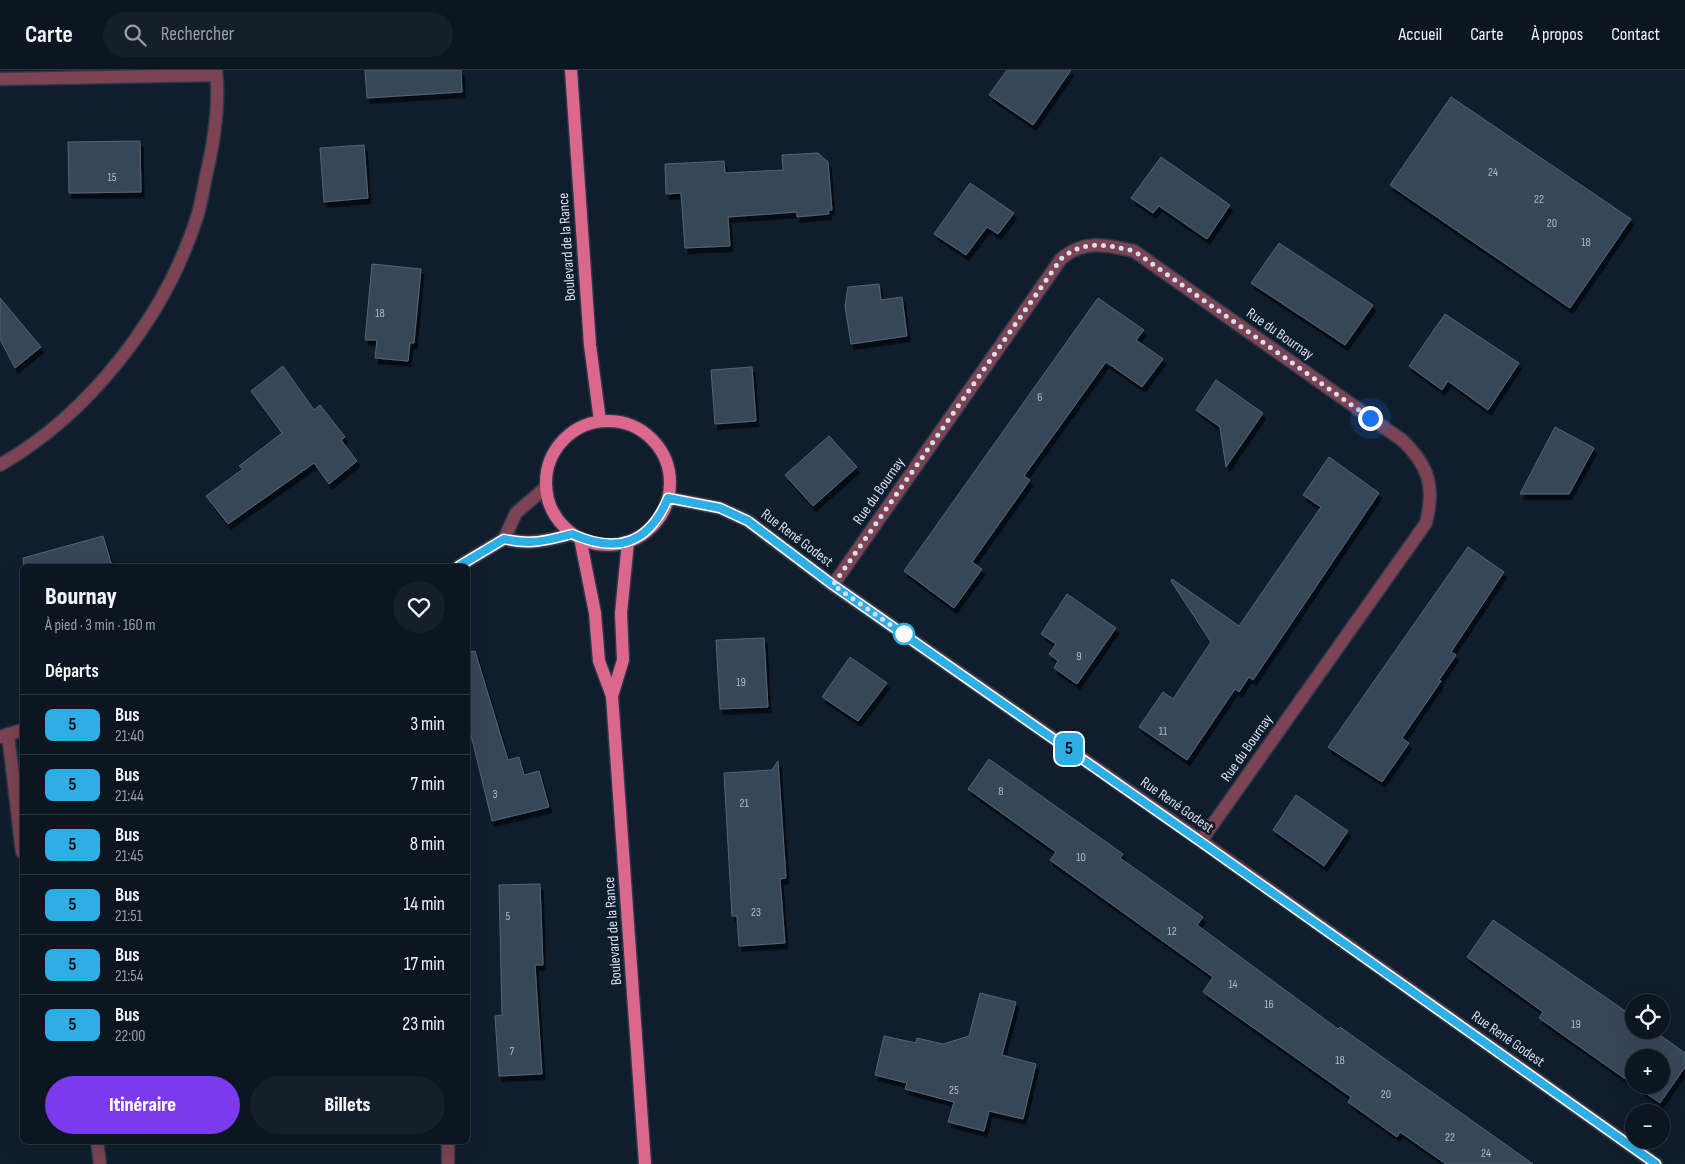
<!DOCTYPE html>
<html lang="fr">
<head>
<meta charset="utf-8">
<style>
  body { margin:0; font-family:"Sofia Sans Condensed",sans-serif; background:#141f2a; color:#f1f3f6; height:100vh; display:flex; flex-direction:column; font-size:19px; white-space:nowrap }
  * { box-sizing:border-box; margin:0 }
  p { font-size:16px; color:#9a9fa5 }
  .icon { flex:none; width:28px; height:28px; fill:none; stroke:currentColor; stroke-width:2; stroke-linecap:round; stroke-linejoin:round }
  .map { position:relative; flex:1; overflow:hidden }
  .drawer { position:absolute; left:20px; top:494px; width:450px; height:580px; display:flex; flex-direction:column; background:#0b1621; border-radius:8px; box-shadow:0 5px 20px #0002,0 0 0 1px #2b353f }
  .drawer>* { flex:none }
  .badge { padding:0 10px; border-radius:8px; font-size:18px; line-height:32px }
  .fabs { position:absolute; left:1625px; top:924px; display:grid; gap:10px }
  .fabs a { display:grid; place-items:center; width:45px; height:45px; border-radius:50%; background:#0b1621; box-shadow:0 5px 20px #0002,0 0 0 1px #2b353f; font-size:25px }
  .you { position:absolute; width:25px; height:25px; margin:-12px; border:4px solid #fff; border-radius:50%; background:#1a73e8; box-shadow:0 0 0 8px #1a73e833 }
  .map>.badge { position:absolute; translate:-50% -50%; box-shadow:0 0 0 2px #fff }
  h2 { padding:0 25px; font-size:19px; line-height:45px }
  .round { display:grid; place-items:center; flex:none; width:52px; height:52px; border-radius:26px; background:#141f2a }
  .head { display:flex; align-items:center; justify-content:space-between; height:85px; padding:0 25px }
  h1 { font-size:24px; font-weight:800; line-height:38px }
  .cta { display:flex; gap:10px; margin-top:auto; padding:10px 25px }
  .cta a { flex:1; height:58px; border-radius:30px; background:#7c3aed; color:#fff; font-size:20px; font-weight:800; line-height:58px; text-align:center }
  .cta a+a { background:#141f2a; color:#f1f3f6 }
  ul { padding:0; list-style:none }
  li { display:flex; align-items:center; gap:15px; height:60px; padding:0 25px; border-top:1px solid #2b353f }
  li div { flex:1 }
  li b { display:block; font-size:19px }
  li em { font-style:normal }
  li .badge { min-width:55px; font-weight:700; text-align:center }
  header { display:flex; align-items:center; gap:30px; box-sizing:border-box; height:70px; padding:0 25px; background:#0b1621; border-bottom:1px solid #2b353f }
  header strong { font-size:24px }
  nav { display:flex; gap:28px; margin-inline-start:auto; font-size:18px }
  .search { width:350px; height:45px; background:#141f2a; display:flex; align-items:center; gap:12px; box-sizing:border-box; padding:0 18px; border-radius:28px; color:#9a9fa5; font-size:19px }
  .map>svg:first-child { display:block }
  .building { fill:#374658; stroke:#546578; filter:url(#shadow) }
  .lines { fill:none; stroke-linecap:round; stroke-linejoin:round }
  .street-casing { stroke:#2b3847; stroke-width:15 }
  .primary-casing { stroke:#2b3847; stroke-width:15 }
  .street { stroke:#7b4354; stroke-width:12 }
  .primary { stroke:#db678c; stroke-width:12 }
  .line-casing { stroke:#fff; stroke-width:11 }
  .line { stroke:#2dafe6; stroke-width:8 }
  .walk { stroke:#d6dfea; stroke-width:5; stroke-dasharray:0 9 }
  .stop-dot { fill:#fff; stroke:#2dafe6; stroke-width:2.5 }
  .labels { text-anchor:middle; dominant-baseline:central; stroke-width:5; stroke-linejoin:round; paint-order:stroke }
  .number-label { font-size:12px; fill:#aeb9c6 }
  .street-label { font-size:15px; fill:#d6dfea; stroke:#0f1d2c }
</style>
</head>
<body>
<header>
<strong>Carte</strong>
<div class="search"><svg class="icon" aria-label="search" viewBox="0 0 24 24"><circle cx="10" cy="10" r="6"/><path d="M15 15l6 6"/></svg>Rechercher</div>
<nav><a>Accueil</a><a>Carte</a><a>À propos</a><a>Contact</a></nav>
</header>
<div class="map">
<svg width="1685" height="1094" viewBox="0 0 1685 1094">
  <defs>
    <filter id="shadow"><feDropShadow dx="3" dy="5.5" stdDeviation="0" flood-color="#0009"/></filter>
  </defs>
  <rect width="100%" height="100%" fill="#0f1d2c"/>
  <g class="building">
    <path d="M 365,0 L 461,0 L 462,22 L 367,28 Z"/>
    <path d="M 1007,0 L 1071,0 L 1033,55 L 989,25 Z"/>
    <path d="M 1451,27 L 1631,149 L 1570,238 L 1390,115 Z"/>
    <path d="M 140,71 L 141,122 L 69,123 L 68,72 Z"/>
    <path d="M 364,75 L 368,128 L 324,132 L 320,78 Z"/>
    <path d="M 818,83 L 828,92 L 832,140 L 828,140 L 829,144 L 797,147 L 797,142 L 728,147 L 730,176 L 685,178 L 681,123 L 666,124 L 665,94 L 724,91 L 725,103 L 783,100 L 782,85 Z"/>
    <path d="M 1161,87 L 1230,135 L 1207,169 L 1159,136 L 1153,143 L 1131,128 Z"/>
    <path d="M 970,113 L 1014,143 L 998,164 L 987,157 L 966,185 L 934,164 Z"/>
    <path d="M 1279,173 L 1373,235 L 1345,275 L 1251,213 Z"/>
    <path d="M 372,194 L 421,199 L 414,273 L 410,273 L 408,291 L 375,288 L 377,270 L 365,270 Z"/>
    <path d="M 879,214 L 881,230 L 902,227 L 907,266 L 851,274 L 845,236 L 848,217 Z"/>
    <path d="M 0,228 L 41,277 L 15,298 L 0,269 Z"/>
    <path d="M 1098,228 L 1144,260 L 1136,270 L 1163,289 L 1142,317 L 1106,292 L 1024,406 L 1030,410 L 972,492 L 982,499 L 954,538 L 904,501 Z"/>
    <path d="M 1445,244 L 1519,293 L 1488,340 L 1448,311 L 1442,320 L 1409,296 Z"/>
    <path d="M 283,296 L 314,340 L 320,335 L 345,367 L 341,370 L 357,391 L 329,414 L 314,393 L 228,454 L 206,426 L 243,399 L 239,396 L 282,363 L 251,321 Z"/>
    <path d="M 752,297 L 756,351 L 715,354 L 711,300 Z"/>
    <path d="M 1216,310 L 1263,343 L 1226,397 L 1220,357 L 1196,340 Z"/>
    <path d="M 1555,357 L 1594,378 L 1569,424 L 1520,424 Z"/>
    <path d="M 829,366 L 857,397 L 813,436 L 785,405 Z"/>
    <path d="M 1329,387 L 1379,423 L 1253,610 L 1249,607 L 1239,622 L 1235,619 L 1187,690 L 1139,657 L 1163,622 L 1173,629 L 1211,572 L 1171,511 L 1172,509 L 1239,556 L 1321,437 L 1303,425 Z"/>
    <path d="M 103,466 L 112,496 L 24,496 L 23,488 Z"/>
    <path d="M 1468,477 L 1504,502 L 1451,582 L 1456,585 L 1439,610 L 1441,611 L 1402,668 L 1409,673 L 1382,712 L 1328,677 Z"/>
    <path d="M 1067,524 L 1116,558 L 1077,614 L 1054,598 L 1058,591 L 1049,584 L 1056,574 L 1041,564 Z"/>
    <path d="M 764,568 L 768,637 L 720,639 L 716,570 Z"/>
    <path d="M 475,581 L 508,690 L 519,687 L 524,705 L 539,701 L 549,737 L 492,751 L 468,653 L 468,582 Z"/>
    <path d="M 850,587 L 887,613 L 858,651 L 822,627 Z"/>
    <path d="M 989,689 L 1123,784 L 1120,788 L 1203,847 L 1197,855 L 1338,959 L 1340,957 L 1533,1094 L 1446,1094 L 1400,1062 L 1397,1067 L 1348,1032 L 1351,1027 L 1203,922 L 1213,907 L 1050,790 L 1056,782 L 968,719 Z"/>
    <path d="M 778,691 L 786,808 L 780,809 L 785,873 L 739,876 L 737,846 L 732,846 L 724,703 L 772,700 Z"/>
    <path d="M 1296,725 L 1348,761 L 1324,796 L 1273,760 Z"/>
    <path d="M 540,814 L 543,895 L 535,895 L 542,1004 L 499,1006 L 495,946 L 502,945 L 499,815 Z"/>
    <path d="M 1493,850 L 1634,947 L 1634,960 L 1653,960 L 1685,983 L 1685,997 L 1660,1033 L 1634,1015 L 1661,1015 L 1661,988 L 1634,988 L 1634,1015 L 1539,948 L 1543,942 L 1467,887 Z"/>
    <path d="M 980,923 L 1016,932 L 1002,985 L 1036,994 L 1023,1049 L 989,1041 L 984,1061 L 948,1052 L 954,1032 L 905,1019 L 907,1013 L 875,1005 L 884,966 L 916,973 L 917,968 L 943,974 L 969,966 Z"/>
  </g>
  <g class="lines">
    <g class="street-casing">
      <g id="street">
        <path d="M 0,9 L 216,5"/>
        <path d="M 0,395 C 89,344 164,248 196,150 C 201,136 203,120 206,106 C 214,72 220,35 216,0"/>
        <path d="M 668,428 L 720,438 L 748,451 L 833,515 L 1201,771 L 1656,1094"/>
        <path d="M 504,469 C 530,475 546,471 572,464"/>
        <path d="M 459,496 L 504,469 L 516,443 L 545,418"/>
        <path d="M 833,515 L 1061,189 C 1084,169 1107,175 1134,181 L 1402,370 C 1429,396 1435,416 1426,453 L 1201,771"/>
        <path d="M 8,664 L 22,782"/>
        <path d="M 0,667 L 22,660"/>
        <path d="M 97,1071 L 100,1094"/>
        <path d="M 448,1071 L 448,1094"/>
      </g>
    </g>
    <g class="primary-casing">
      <g id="primary">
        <path d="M 571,0 L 590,275 L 600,351"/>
        <circle cx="608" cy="413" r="62"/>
        <path d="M 580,468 L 595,543 L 599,591 L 612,626 L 645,1094"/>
        <path d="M 612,626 L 623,590 L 621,543 L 628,472"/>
      </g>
    </g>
    <use href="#street" class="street"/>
    <use href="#primary" class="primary"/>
  </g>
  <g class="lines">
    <g class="line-casing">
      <path id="line" d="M 459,496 L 504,469 C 530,475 546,471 572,464 C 617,484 649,474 668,428 L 720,438 L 748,451 L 833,515 L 1201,772 L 1656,1094"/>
    </g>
    <use href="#line" class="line"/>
    <path class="walk" d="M 904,564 L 908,567 L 833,515 L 1061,189 C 1084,169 1107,175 1134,181 L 1370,348"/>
  </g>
  <circle class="stop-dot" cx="904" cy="564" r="10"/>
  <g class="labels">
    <g class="number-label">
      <text x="1493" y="102">24</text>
      <text x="112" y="107">15</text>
      <text x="1539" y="129">22</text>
      <text x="1552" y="153">20</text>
      <text x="1586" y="172">18</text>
      <text x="380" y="243">18</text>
      <text x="1040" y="327">6</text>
      <text x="1079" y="586">9</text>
      <text x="741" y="612">19</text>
      <text x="1163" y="661">11</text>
      <text x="1001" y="721">8</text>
      <text x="495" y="724">3</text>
      <text x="744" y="733">21</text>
      <text x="1081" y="787">10</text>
      <text x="756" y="842">23</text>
      <text x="508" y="846">5</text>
      <text x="1172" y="861">12</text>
      <text x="1233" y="914">14</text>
      <text x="1269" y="934">16</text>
      <text x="1576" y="954">19</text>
      <text x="512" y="981">7</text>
      <text x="1340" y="990">18</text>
      <text x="954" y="1020">25</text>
      <text x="1386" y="1024">20</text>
      <text x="1450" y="1067">22</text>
      <text x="1486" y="1083">24</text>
    </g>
    <g class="street-label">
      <text transform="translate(567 177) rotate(-94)">Boulevard de la Rance</text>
      <text transform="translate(1280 264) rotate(35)">Rue du Bournay</text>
      <text transform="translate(879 421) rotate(-55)">Rue du Bournay</text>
      <text transform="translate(797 468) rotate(37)">Rue René Godest</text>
      <text transform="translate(1247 678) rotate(-55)">Rue du Bournay</text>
      <text transform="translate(1177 735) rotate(35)">Rue René Godest</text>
      <text transform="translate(613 861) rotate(-94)">Boulevard de la Rance</text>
      <text transform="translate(1508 969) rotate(35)">Rue René Godest</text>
    </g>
  </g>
</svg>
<div class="fabs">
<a><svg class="icon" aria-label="locate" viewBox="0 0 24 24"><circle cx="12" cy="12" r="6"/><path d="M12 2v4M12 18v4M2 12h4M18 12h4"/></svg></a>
<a>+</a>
<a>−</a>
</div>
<div class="you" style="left:1370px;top:348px"></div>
<b class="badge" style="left:1069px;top:679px;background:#2dafe6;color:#111">5</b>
<section class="drawer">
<div class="head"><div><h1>Bournay</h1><p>À pied · 3 min · 160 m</p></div><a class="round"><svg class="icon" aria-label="heart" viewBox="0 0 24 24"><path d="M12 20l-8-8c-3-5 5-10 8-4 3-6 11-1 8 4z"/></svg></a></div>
<h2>Départs</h2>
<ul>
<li><span class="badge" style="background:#2dafe6;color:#111">5</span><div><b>Bus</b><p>21:40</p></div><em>3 min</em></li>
<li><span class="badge" style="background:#2dafe6;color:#111">5</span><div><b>Bus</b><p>21:44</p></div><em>7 min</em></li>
<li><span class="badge" style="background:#2dafe6;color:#111">5</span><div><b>Bus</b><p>21:45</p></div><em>8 min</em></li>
<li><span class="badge" style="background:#2dafe6;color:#111">5</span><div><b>Bus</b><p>21:51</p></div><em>14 min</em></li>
<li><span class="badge" style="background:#2dafe6;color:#111">5</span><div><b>Bus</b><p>21:54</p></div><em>17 min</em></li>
<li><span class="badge" style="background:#2dafe6;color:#111">5</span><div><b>Bus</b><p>22:00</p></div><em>23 min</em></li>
</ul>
<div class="cta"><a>Itinéraire</a><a>Billets</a></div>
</section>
</div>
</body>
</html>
